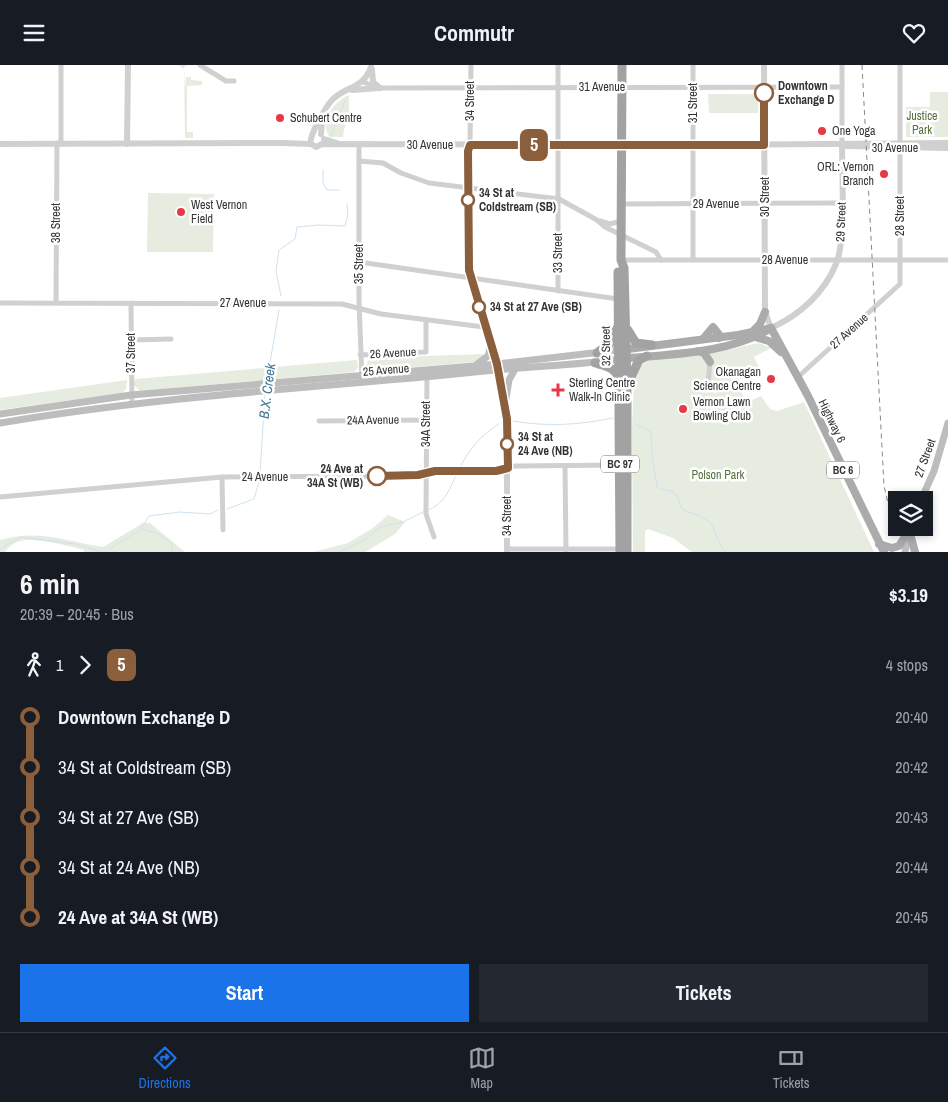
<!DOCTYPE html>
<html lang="en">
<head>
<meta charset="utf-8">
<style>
  body { margin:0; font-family:"Archivo Narrow",sans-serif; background:#242831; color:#f1f3f6; height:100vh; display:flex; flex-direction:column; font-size:19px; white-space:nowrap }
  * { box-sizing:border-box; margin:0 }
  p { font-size:16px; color:#9ea1a6 }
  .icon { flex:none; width:28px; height:28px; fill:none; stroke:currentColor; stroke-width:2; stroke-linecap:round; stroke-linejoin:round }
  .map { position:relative; height:487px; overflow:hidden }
  .details { display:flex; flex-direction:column; background:#171b24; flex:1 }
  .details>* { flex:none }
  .badge { padding:0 10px; border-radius:8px; font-size:18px; line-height:32px }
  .controls { position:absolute; left:888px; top:426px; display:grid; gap:10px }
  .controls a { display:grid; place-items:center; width:45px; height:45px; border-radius:0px; background:#171b24; box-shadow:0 2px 8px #0003; font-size:25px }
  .map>.badge { position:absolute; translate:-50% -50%; box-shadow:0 0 0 2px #fff }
  .legs { display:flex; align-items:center; gap:8px; height:55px; padding:0 20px; font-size:16px }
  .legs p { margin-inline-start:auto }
  .overview { display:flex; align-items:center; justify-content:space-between; height:85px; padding:0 20px }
  h1 { font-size:28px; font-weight:700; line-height:38px }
  .primary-button { display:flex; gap:10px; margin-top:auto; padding:10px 20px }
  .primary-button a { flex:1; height:58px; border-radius:0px; background:#1a73e8; color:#fff; font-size:20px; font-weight:700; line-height:58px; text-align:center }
  .primary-button a+a { background:#242831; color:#f1f3f6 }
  ul { padding:0 20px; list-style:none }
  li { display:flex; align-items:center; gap:18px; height:50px; font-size:19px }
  li i { display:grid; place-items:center; width:8px; height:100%; margin:0 6px; background:currentColor }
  li i::after { content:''; width:12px; height:12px; margin:-6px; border:4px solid; border-radius:50%; background:#171b24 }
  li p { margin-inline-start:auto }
  li:first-child i { background:linear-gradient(#0000 50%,currentColor 0) }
  li:last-child i { background:linear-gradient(currentColor 50%,#0000 0) }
  header { display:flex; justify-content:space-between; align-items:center; height:65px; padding:0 20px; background:#171b24; font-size:22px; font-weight:700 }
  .tabs { display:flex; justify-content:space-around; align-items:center; height:70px; border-top:1px solid #363941; background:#171b24; font-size:14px; color:#9ea1a6 }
  .tabs a { display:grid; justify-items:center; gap:2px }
  .tabs .selected { color:#1a73e8 }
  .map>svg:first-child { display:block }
  .green { fill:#e6ecdf }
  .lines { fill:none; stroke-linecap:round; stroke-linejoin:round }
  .stream { stroke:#cfe2ee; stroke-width:1 }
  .minor { stroke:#d0d0d0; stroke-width:5 }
  .tertiary { stroke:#d0d0d0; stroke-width:6 }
  .secondary { stroke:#bdbdbd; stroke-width:7 }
  .primary { stroke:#ababab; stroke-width:8 }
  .trunk { stroke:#a2a2a2; stroke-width:9 }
  .rail { stroke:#888; stroke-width:1; stroke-dasharray:5 4; stroke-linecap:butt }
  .line-1-casing { stroke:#fff; stroke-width:11 }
  .line-1 { stroke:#8b5e3c; stroke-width:8 }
  .stop-1-dot { fill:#fff; stroke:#8b5e3c; stroke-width:2.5 }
  .poi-dot { fill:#e63946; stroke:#fff; stroke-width:2 }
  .labels { text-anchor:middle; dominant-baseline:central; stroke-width:5; stroke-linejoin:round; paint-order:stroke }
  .shield { fill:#fff; stroke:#707070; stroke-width:1 }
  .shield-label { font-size:11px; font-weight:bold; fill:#333 }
  .stop-label { font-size:12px; font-weight:bold; fill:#333; stroke:#fff; text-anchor:start }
  .street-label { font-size:12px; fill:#333; stroke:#fff }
  .park-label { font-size:12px; fill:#56703f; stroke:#fff }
  .poi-label { font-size:12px; fill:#333; stroke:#fff; text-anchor:start }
  .water-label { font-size:14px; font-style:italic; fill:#3f7597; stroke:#fff }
</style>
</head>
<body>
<header><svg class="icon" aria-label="menu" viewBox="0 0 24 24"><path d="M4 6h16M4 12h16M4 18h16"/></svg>Commutr<svg class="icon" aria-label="heart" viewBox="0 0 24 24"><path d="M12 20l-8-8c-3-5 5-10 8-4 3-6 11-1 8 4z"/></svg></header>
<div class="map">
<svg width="948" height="487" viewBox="0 0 948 487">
  <rect width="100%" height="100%" fill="#fff"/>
  <g class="green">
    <path d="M 178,0 L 187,0 L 184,2 L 185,24 L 186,12 L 191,12 L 191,15 L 202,16 L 202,20 L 187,21 L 187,67 L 193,67 L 193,73 L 185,73 L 184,4 Z"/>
    <path d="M 930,27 L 948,27 L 948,72 L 906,72 L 906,42 L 930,42 Z"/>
    <path d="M 708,29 L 757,29 L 759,48 L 709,48 Z"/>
    <path d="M 349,30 L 349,52 L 344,64 L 343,72 L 330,72 C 317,56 335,36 349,30 Z"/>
    <path d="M 148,128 L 214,129 L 213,187 L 147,187 Z"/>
    <path d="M 759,278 L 771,283 L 754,292 L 760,304 L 736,316 L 746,338 L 761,331 L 770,344 L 777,346 L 804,337 L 874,487 L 692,487 L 673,473 L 648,464 L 645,466 L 645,487 L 633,487 L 632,362 L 634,317 L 637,304 L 648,295 L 726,285 Z"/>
    <path d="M 484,289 L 483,292 L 473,297 L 373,306 L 366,302 L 369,293 Z"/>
    <path d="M 357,295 L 358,303 L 354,307 L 140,326 L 134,320 L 135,314 Z"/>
    <path d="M 127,315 L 126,324 L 122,328 L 0,345 L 0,333 Z"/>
    <path d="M 388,450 L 405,457 L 395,469 L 365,487 L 313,487 L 348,478 L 373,463 Z"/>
    <path d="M 143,458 L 150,458 L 185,487 L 84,487 L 84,485 C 71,481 32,472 21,476 C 14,477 9,482 5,487 L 0,487 L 0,475 C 39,464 65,476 103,482 Z"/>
  </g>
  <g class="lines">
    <g class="stream">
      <path d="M 330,72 L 345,36"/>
      <path d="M 323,105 L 323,118 L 327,125 L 340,125"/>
      <path d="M 281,231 L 276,206 L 279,185 L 295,174 L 297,162 L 318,160 L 345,161 L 348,149 L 347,139"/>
      <path d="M 267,315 L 279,245"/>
      <path d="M 513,356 C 547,362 579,360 613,353"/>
      <path d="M 635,359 L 651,367 L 652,392 L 657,422 C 663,427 673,423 677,431 C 679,434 680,440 682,444 C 688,447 709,454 711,458 C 717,468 717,478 726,487"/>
      <path d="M 459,405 C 467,386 482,369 499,359"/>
      <path d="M 260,408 L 265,329"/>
      <path d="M 227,444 L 254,434 L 259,417"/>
      <path d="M 428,445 C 445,439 450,423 457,408"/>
      <path d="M 142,464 L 159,469 L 172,479 L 172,487"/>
      <path d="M 0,484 L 21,472 L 75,479 L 102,487"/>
      <path d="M 105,487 L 141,464 L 149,451 L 180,447 L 210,449 L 218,445"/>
      <path d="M 339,487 L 363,476 L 380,462 L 403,457 L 425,446"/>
    </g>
    <g class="minor">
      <path d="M 61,0 L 61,79"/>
      <path d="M 200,0 L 226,16 L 234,16"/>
      <path d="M 471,0 L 470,80 L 468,86 L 469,205 L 497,299"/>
      <path d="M 558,0 L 558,226"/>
      <path d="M 693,0 L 693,195"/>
      <path d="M 842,0 L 842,80"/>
      <path d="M 900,0 L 900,77"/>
      <path d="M 363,17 L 380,23 L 842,22"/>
      <path d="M 359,80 L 359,236 L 362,314"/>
      <path d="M 359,96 L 383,98 L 401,108 L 429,118 L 559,134 L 597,155 L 605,162 L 656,187 L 661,195"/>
      <path d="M 621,139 L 841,138"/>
      <path d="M 600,156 L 610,159 L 621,156"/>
      <path d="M 621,195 L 948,195"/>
      <path d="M 359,197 L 618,234"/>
      <path d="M 0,238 L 342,239 L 381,249 L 484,262"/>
      <path d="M 56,238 L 57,78"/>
      <path d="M 131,238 L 132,338"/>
      <path d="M 132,275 L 171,274"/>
      <path d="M 360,290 L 426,287 L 426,255"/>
      <path d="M 427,310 L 426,449 L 434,472"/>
      <path d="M 798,312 L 900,219 L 900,83"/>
      <path d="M 708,320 L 710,297"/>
      <path d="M 319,356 L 426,355"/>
      <path d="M 565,401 L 566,485"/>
      <path d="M 222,412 L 223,465"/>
      <path d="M 0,432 L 222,412 L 418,411 L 435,406 L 496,406 L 515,401 L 620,400"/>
      <path d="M 507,484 L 622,484"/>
    </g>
    <g class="tertiary">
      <path d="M 764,0 L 765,247 L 771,263 C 800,250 824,228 836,199 C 846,177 842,107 842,80"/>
      <path d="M 372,4 L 373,17 L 380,23"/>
      <path d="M 352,25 L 380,23"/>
      <path d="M 321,69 L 322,55"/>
      <path d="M 324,74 L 337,78"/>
      <path d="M 0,79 L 282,78 L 311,79 L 316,82 L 322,79 L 698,80 L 948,78"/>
      <path d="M 127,79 L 128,0"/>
      <path d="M 311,79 C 308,72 326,41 333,34 C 347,21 364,23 371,2"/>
      <path d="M 846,81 L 948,83"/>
      <path d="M 497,302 L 507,354 L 507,487"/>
    </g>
    <g class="secondary">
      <path d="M 477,299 L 488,291 L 491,280"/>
      <path d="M 505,340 L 509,315 L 515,304"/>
      <path d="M 0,349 L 131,330 L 497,299 L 619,285"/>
      <path d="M 0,358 C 164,330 330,322 496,305 C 537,301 578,300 620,294"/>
      <path d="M 921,435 L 934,406 L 948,358"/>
      <path d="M 905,487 L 909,468"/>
    </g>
    <g class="primary">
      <path d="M 771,263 L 808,331 L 884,487"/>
      <path d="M 754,265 L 760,259 L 765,247"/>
      <path d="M 755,272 L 769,276 L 781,287"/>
      <path d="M 703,274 L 713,262 L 721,272 L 719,273"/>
      <path d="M 620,285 L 738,270 L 767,264"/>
      <path d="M 698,286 L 704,288 L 710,297"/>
      <path d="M 621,294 C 669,289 730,289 771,263"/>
      <path d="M 909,465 L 915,487"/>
      <path d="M 879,479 L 892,483 L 899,481 L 909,465"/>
    </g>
    <g class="trunk">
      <path d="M 622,0 L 621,195 L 624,203 L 627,321 L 627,487"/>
      <path d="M 618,207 L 620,487"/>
      <path d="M 628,265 L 636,278 L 652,280"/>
      <path d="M 597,288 L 612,277 L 617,263"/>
      <path d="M 595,298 C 606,301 614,302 619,313"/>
      <path d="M 630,314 L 639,295 L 647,291"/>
    </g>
    <path class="rail" d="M 862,0 L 884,421 L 895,468"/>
  </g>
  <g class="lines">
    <g class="line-1-casing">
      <path id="line-1" d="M 377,411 L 418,410 L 435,406 L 496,406 L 508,403 L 507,354 L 497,299 L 469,205 L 468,86 L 470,80 L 764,80 L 764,28"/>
    </g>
    <use href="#line-1" class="line-1"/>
  </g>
  <g class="stop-1-dot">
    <circle cx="764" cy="28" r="9"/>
    <circle cx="468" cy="135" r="6"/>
    <circle cx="479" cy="242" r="6"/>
    <circle cx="507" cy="379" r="6"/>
    <circle cx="377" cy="411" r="9"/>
  </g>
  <g class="poi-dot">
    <circle cx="280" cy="53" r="5"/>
    <circle cx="822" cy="66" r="5"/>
    <circle cx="884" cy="109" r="5"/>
    <circle cx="181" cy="147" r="5"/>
    <circle cx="771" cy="314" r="5"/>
    <path d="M555.5 317.5h5v5h5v5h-5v5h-5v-5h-5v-5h5z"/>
    <circle cx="683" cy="344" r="5"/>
  </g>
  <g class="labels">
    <g class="shield">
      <rect x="601" y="390.5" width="38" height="17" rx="4"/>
      <rect x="827" y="396.5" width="32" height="17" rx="4"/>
    </g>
    <g class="shield-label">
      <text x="620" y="399">BC 97</text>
      <text x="843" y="405">BC 6</text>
    </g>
    <g class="stop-label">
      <text x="778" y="21">Downtown<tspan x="778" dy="14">Exchange D</tspan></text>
      <text x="479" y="128">34 St at<tspan x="479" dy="14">Coldstream (SB)</tspan></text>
      <text x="490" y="242">34 St at 27 Ave (SB)</text>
      <text x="518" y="372">34 St at<tspan x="518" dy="14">24 Ave (NB)</tspan></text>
      <text x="363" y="404" text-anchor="end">24 Ave at<tspan x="363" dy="14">34A St (WB)</tspan></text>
    </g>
    <g class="street-label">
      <text x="602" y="22">31 Avenue</text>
      <text transform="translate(470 36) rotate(-90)">34 Street</text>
      <text transform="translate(693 38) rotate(-90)">31 Street</text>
      <text x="430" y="80">30 Avenue</text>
      <text x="895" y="83">30 Avenue</text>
      <text transform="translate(765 132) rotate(-90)">30 Street</text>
      <text x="716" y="139">29 Avenue</text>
      <text transform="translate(900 151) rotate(-90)">28 Street</text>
      <text transform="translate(841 157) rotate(-88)">29 Street</text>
      <text transform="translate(56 158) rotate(-90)">38 Street</text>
      <text transform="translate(558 188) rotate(-90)">33 Street</text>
      <text x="785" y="195">28 Avenue</text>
      <text transform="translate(359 199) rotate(-90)">35 Street</text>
      <text x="243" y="238">27 Avenue</text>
      <text transform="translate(849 266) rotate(-42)">27 Avenue</text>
      <text transform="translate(606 281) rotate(-91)">32 Street</text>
      <text transform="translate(131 288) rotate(-90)">37 Street</text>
      <text transform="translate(393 288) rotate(-3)">26 Avenue</text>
      <text transform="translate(386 305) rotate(-5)">25 Avenue</text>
      <text transform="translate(373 355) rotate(-1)">24A Avenue</text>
      <text transform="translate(832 356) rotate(64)">Highway 6</text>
      <text transform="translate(426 359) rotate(-90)">34A Street</text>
      <text transform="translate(925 393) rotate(-70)">27 Street</text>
      <text x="265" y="412">24 Avenue</text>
      <text transform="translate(507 451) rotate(-90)">34 Street</text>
    </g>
    <g class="park-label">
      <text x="922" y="51">Justice<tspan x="922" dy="14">Park</tspan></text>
      <text x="718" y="410">Polson Park</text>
    </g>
    <g class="poi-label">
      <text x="290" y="53">Schubert Centre</text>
      <text x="832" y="66">One Yoga</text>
      <text x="874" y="102" text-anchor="end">ORL: Vernon<tspan x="874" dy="14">Branch</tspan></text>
      <text x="191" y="140">West Vernon<tspan x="191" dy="14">Field</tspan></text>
      <text x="761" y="307" text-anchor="end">Okanagan<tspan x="761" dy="14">Science Centre</tspan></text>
      <text x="569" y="318">Sterling Centre<tspan x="569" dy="14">Walk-In Clinic</tspan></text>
      <text x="693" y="337">Vernon Lawn<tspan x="693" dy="14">Bowling Club</tspan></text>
    </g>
    <g class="water-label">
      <text transform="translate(267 326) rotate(-83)">B.X. Creek</text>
    </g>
  </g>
</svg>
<div class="controls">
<a><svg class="icon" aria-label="layers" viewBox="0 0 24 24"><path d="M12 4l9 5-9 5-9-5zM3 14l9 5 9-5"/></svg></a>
</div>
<b class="badge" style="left:534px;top:80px;background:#8b5e3c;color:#fff">5</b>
</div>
<section class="details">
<div class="overview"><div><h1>6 min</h1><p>20:39 – 20:45 · Bus</p></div><b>$3.19</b></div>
<div class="legs"><svg class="icon" aria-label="walk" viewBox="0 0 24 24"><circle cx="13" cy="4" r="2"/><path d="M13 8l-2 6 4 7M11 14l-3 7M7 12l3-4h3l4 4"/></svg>1<svg class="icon" aria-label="forward" viewBox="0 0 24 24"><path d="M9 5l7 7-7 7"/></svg><b class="badge" style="background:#8b5e3c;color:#fff">5</b><p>4 stops</p></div>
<ul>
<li><i style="color:#8b5e3c"></i><b>Downtown Exchange D</b><p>20:40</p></li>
<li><i style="color:#8b5e3c"></i><span>34 St at Coldstream (SB)</span><p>20:42</p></li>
<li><i style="color:#8b5e3c"></i><span>34 St at 27 Ave (SB)</span><p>20:43</p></li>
<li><i style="color:#8b5e3c"></i><span>34 St at 24 Ave (NB)</span><p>20:44</p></li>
<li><i style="color:#8b5e3c"></i><b>24 Ave at 34A St (WB)</b><p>20:45</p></li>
</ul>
<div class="primary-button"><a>Start</a><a>Tickets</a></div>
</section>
<nav class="tabs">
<a class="selected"><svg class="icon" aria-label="directions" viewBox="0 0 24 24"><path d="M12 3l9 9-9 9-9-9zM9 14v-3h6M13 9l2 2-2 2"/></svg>Directions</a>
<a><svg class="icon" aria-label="map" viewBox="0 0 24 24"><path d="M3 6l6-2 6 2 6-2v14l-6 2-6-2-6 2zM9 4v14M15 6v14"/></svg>Map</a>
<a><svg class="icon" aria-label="tickets" viewBox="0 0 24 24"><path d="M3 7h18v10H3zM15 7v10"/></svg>Tickets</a>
</nav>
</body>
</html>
